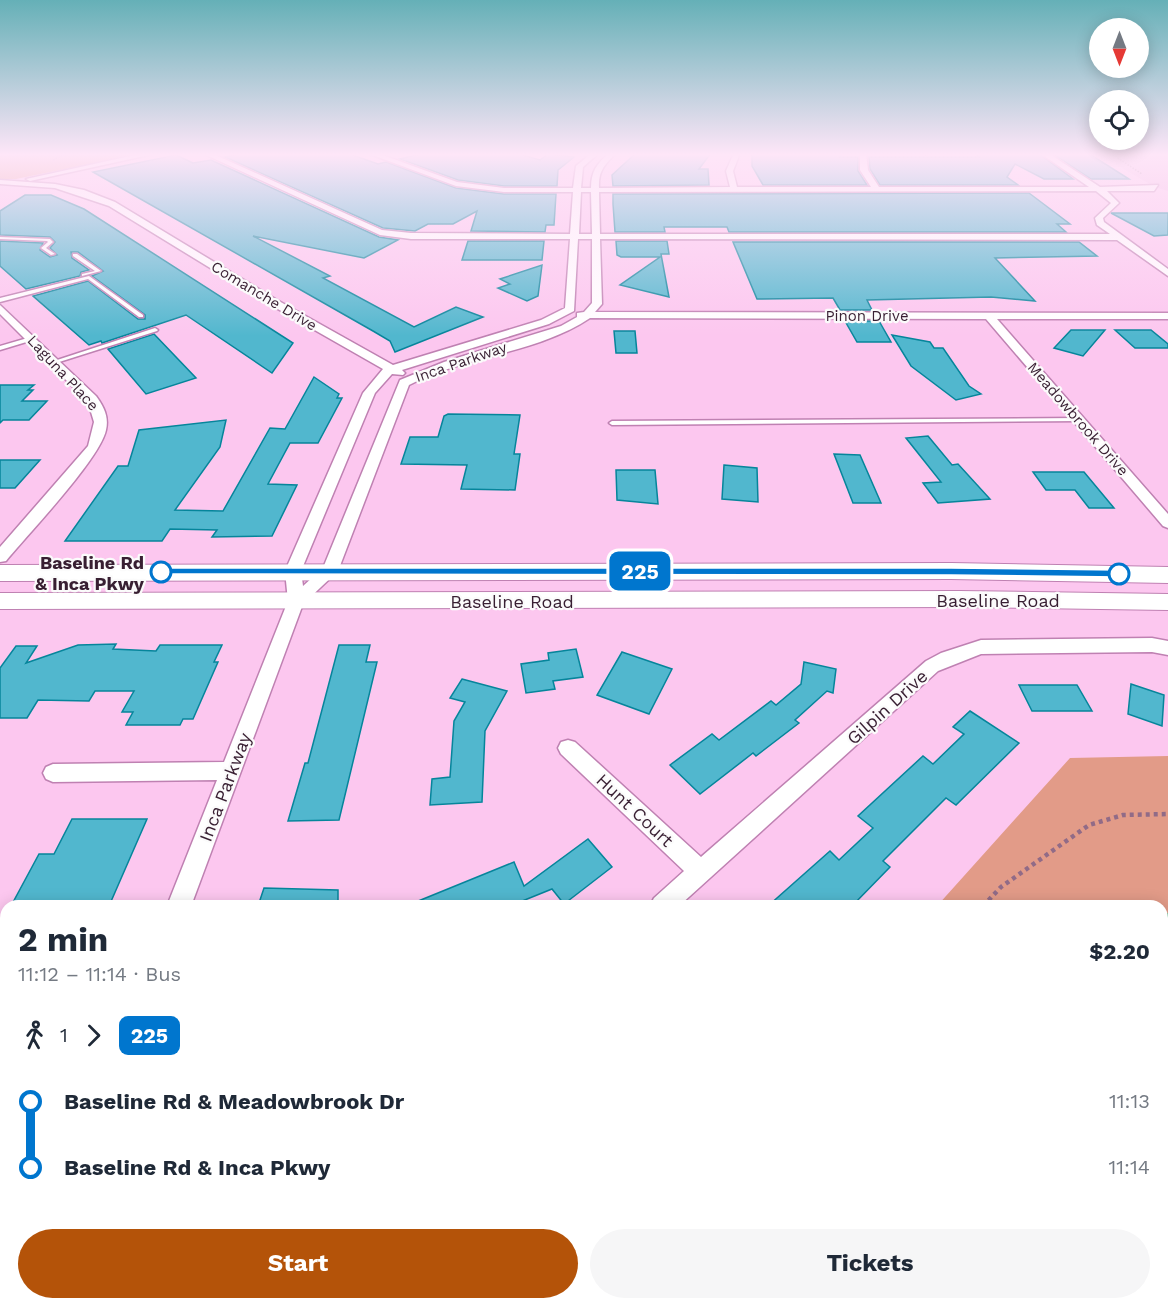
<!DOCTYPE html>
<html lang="en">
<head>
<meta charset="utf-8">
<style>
  body { margin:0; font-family:"Work Sans",sans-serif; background:#f6f6f7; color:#1f2937; height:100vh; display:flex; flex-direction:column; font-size:22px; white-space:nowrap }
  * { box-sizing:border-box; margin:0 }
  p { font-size:20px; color:#747a83 }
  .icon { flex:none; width:33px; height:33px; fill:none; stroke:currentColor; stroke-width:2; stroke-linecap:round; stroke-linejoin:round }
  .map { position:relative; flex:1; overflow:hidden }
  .panel { position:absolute; left:0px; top:900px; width:1168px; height:410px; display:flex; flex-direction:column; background:#fff; border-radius:18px 18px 0 0; box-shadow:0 3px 15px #0003 }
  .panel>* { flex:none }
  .badge { padding:0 12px; border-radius:9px; font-size:21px; line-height:39px }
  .needle { width:39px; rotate:180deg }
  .tools { position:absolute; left:1089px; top:18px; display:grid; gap:12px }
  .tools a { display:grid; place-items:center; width:60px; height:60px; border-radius:50%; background:#fff; box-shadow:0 3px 15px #0003; font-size:30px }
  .map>.badge { position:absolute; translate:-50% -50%; box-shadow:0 0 0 3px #fff }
  .legs { display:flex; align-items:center; gap:9px; height:66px; padding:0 18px; font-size:20px }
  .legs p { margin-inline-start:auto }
  .head { display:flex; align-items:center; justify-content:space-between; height:102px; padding:0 18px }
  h1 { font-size:33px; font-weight:700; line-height:45px }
  .button { display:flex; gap:12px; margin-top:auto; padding:12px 18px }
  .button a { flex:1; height:69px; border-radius:36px; background:#b45309; color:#fff; font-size:24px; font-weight:700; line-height:69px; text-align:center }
  .button a+a { background:#f6f6f7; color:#1f2937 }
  ul { padding:0 18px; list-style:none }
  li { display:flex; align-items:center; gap:21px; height:66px; font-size:22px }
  li i { display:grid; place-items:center; width:9px; height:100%; margin:0 8px; background:currentColor }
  li i::after { content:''; width:15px; height:15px; margin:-8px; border:4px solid; border-radius:50%; background:#fff }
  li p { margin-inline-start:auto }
  li:first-child i { background:linear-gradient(#0000 50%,currentColor 0) }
  li:last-child i { background:linear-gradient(currentColor 50%,#0000 0) }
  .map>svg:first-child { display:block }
  .built { fill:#f0b7e3 }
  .green { fill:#e29b88 }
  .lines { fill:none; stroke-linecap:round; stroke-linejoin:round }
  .stream-far1 { stroke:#40a96d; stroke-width:8 }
  .stream { stroke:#40a96d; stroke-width:10 }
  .building { fill:#51b7ce; stroke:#06859b; stroke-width:1.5 }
  .service-casing { stroke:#bf81b2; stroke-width:3 }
  .minor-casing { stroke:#bf81b2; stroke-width:3 }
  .secondary-casing { stroke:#bf81b2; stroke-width:2 }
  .path-far2 { stroke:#916b87; stroke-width:1.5; stroke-dasharray:1.5 1.5; stroke-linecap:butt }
  .path-far1 { stroke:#916b87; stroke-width:4.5; stroke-dasharray:4 4; stroke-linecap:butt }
  .path { stroke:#916b87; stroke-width:6; stroke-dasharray:4.5 4.5; stroke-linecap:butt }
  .service { fill:#fff; fill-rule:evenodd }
  .minor { fill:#fff; fill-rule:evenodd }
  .secondary { fill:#fff; fill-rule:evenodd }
  .line-1 { fill:#0076ce; stroke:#fff; stroke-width:1.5 }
  .stop-1-dot { fill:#fff; stroke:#0076ce; stroke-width:3 }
  .labels { text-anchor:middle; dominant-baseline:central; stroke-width:4.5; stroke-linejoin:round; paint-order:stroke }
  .far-street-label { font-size:15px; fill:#381f32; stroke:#fbfbfb }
  .stop-label { font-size:18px; font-weight:bold; fill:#381f32; stroke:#fbfbfb; text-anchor:end }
  .street-label { font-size:18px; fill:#381f32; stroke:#fbfbfb }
</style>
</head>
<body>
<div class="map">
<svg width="1168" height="1309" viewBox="0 0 1168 1309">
  <rect width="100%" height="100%" fill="#fcc7ef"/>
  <path class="built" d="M 1096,153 L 1168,153 L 1168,191 L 1155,187 Z"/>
  <g class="green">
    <path d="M 0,153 L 144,153 L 16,179 L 0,179 Z"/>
    <path d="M 1168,756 L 1168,972 L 1163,973 L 1162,906 L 937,906 L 1070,758 Z"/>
    <path d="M 288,1304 L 862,1304 L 858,1309 L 287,1309 Z"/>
  </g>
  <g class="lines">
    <path class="stream-far1" d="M 1162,919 L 1168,917"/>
    <path class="stream" d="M 726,1309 L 731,1304"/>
  </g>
  <g class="building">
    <path d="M 242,153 L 347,153 L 378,164 L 386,162 L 456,188 L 504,194 L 556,194 L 554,225 L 546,225 L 545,232 L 471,231 L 477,211 L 453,224 L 428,224 L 415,231 L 383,228 L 225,157 Z"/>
    <path d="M 424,153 L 519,154 L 540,160 L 548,154 L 574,157 L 558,170 L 557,186 L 504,186 L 458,180 L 400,159 Z"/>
    <path d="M 636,153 L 711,153 L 699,169 L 708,169 L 709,185 L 613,186 L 612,175 Z"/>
    <path d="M 752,153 L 842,153 L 840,157 L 858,157 L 858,171 L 867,185 L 763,185 L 752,166 Z"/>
    <path d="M 974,153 L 1038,153 L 1073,179 L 1044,179 L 1015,164 L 1007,177 L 1018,185 L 880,185 L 870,169 L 869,157 L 979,157 Z"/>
    <path d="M 1052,153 L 1088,153 L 1129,179 L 1091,179 Z"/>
    <path d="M 176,155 L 193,163 L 211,160 L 379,237 L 398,240 L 364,258 L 253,236 L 330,276 L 323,278 L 414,327 L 456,307 L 483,317 L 395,352 L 390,341 L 373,331 L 93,172 Z"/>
    <path d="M 1029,193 L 1070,224 L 1057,224 L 1066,232 L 729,232 L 727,227 L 664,227 L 665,232 L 615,232 L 613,204 L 613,194 Z"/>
    <path d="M 25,195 L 51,195 L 84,209 L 293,343 L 272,373 L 186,315 L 102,343 L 101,341 L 89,345 L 33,296 L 88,281 L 138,319 L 145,319 L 145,315 L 92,276 L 103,271 L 78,252 L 71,252 L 72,258 L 89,270 L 81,272 L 80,276 L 26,289 L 0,266 L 0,241 L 43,243 L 40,250 L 50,257 L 57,255 L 50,248 L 55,242 L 50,237 L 0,235 L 0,211 Z"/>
    <path d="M 1111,213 L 1168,213 L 1168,235 L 1154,236 Z"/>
    <path d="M 468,241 L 544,241 L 542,260 L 462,260 Z"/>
    <path d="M 616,241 L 667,241 L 669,254 L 661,254 L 669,297 L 620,285 L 660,257 L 621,257 L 617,255 Z"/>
    <path d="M 733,242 L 1079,242 L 1097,256 L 995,258 L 1035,301 L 991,297 L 867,300 L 872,310 L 840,310 L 833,298 L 757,299 Z"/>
    <path d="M 542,265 L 538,296 L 527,301 L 498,288 L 510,284 L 500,279 Z"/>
    <path d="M 845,321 L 879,321 L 891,342 L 857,342 Z"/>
    <path d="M 1071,330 L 1105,330 L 1083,356 L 1054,348 Z"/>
    <path d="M 1115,330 L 1151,330 L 1168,344 L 1168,348 L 1135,348 Z"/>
    <path d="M 614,331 L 635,331 L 637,353 L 616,353 Z"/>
    <path d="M 154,334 L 196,378 L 146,394 L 108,349 Z"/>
    <path d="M 892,335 L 930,342 L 934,348 L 943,348 L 969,386 L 981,394 L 956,400 L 911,366 Z"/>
    <path d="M 314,377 L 339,394 L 337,398 L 342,398 L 318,443 L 290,443 L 268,484 L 297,485 L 272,536 L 212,537 L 217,530 L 170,529 L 162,541 L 65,541 L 118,466 L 128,466 L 139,430 L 226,420 L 220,447 L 175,510 L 223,511 L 270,428 L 285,429 Z"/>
    <path d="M 0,385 L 34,385 L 28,390 L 33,390 L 22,401 L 47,401 L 29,420 L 3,420 L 0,423 Z"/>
    <path d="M 448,414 L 520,415 L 514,454 L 520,454 L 515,490 L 461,489 L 467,465 L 401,464 L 410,437 L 438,437 L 444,416 Z"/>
    <path d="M 928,436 L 952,465 L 958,464 L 990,499 L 938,503 L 923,483 L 941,482 L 906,438 Z"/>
    <path d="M 834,454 L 860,455 L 881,503 L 853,503 Z"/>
    <path d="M 0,460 L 40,460 L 15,488 L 0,488 Z"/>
    <path d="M 724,465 L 757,468 L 758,502 L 722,499 Z"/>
    <path d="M 616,470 L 655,470 L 658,504 L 617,500 Z"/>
    <path d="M 1033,472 L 1084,472 L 1114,508 L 1089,508 L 1075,490 L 1046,490 Z"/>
    <path d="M 116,644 L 113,649 L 156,651 L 160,645 L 222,645 L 214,662 L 218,662 L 193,719 L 183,719 L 180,725 L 126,725 L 133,712 L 122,712 L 134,691 L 95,691 L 89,701 L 38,700 L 27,718 L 0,718 L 0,668 L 16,646 L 37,646 L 26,663 L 78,645 Z"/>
    <path d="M 339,645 L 370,645 L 366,662 L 377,662 L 339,820 L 288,821 L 305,763 L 308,763 Z"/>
    <path d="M 576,649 L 583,677 L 553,681 L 555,689 L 526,693 L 521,664 L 549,660 L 548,653 Z"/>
    <path d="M 622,652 L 672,669 L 649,714 L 597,695 Z"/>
    <path d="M 804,662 L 836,669 L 833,693 L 827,691 L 795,720 L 799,723 L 756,756 L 753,753 L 700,794 L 670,765 L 712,734 L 719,740 L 771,701 L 776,705 L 801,684 Z"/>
    <path d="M 462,679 L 507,691 L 485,731 L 482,802 L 430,805 L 432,779 L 450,777 L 454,721 L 465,702 L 450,698 Z"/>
    <path d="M 1131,684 L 1164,695 L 1162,726 L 1128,714 Z"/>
    <path d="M 1019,685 L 1077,685 L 1092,711 L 1032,711 Z"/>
    <path d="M 970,711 L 1019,743 L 956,805 L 946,798 L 883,861 L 890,867 L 852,906 L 768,906 L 830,851 L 839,860 L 873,828 L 858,816 L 923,756 L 933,764 L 964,734 L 953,727 Z"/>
    <path d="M 72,819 L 147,819 L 109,906 L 11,906 L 39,854 L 54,854 Z"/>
    <path d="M 588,839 L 612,867 L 564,904 L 552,889 L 510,906 L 406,906 L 514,862 L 524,886 Z"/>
    <path d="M 264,888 L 338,890 L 338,906 L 258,906 Z"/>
  </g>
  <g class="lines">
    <g class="service-casing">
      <g id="service">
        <path d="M 0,237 L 50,239 L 53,242 L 46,248 L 55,254 L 51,255 L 41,248 L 48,242 L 47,241 L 0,239 Z"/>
        <path d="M 73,254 L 77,254 L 101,271 L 82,276 L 82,274 L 95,271 L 73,256 Z"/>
        <path d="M 89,276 L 143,315 L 143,317 L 139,317 L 88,279 L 0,302 L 0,298 Z"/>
        <path d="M 155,328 L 158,330 L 157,331 L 56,363 L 51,362 Z"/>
        <path d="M 31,337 L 33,338 L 33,340 L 0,350 L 0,346 Z"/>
        <path d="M 1079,418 L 1082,420 L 1081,421 L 612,425 L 609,423 L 612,421 Z"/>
      </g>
    </g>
    <g class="minor-casing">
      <g id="minor">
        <path d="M 144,153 L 158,153 L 30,181 L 26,179 Z"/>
        <path d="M 202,153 L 211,153 L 382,230 L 411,233 L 570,234 L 573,192 L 504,192 L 456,186 L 367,153 L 377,153 L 457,182 L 504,188 L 573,188 L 576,166 L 592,153 L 599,153 L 583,167 L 581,188 L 591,188 C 591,171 597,164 609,153 L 616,153 C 605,165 598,170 599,188 L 730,187 L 726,171 L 734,153 L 740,153 L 733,171 L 737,187 L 871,187 L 860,170 L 860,153 L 866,153 L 868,170 L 879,187 L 1089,187 L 1040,153 L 1048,153 L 1100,187 L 1158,185 L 1154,191 L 1107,191 L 1119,203 L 1103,218 L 1104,222 L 1168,269 L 1168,276 L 1117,240 L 600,239 L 602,304 L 595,312 L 1168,313 L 1168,319 L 997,319 L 1168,514 L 1168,528 L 1163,526 L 986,319 L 590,318 C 536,354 466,355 409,385 L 338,571 L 303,604 L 191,906 L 167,906 L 217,780 L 53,782 L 46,779 L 43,773 L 46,767 L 53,764 L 224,762 L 288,601 L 285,571 L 363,393 L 383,369 L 269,304 L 109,206 L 55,188 L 0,184 L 0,180 L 55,184 L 84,190 L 115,202 L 277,300 L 393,365 L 541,320 L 565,308 L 570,239 L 411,239 L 380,235 ZM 1096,191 L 1111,203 L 1095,218 L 1097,225 L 1110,234 L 600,234 L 599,192 ZM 581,192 L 591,192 L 592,234 L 579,234 ZM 578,239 L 592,239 L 592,303 L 584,312 L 577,313 L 577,317 L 561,326 L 444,362 L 400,380 L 323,568 L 303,586 L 301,571 L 375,393 L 392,374 L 403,375 L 405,373 L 402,370 L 549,324 L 574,311 Z"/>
        <path d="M 921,153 L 930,153 L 927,155 Z"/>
        <path d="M 0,305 L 96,396 C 104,407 109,417 106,430 C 100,459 28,534 6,561 L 0,562 L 0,547 L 88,446 L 94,422 L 88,402 L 0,314 Z"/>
        <path d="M 1152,638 L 1168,641 L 1168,655 L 1152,652 L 981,654 L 938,671 L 679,906 L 650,906 L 654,898 L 684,871 L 561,754 L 558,748 L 561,742 L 568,740 L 575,742 L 701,857 L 926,661 L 941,653 L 981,640 Z"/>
        <path d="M 6,1266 L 6,1304 L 0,1306 L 0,1268 Z"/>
      </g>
    </g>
    <g class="secondary-casing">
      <g id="secondary">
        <path d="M 951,563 L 1168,567 L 1168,583 L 951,579 L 0,581 L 0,565 Z"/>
        <path d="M 959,591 L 1168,594 L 1168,610 L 959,607 L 0,609 L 0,593 Z"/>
      </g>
    </g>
    <g class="path-far2">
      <path d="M 1110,153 L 1142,174"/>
      <path d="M 53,160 L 67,153"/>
    </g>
    <path class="path-far1" d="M 983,906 L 1001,887 L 1089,825 L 1123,815 L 1168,814"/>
    <path class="path" d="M 671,1309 L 676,1304"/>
    <use href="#service" class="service"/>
    <use href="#minor" class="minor"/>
    <use href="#secondary" class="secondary"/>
  </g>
  <linearGradient id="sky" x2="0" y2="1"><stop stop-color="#65b0b7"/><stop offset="0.46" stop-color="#fee6f8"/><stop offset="1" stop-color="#fee6f8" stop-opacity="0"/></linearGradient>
  <rect width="1168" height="336" fill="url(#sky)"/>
  <path class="line-1" d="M 161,568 L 951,568 L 1119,570 L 1124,574 L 1119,577 L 951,575 L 157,574 L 155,572 Z"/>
  <g class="stop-1-dot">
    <circle cx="161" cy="572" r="10"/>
    <circle cx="1119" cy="574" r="10"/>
  </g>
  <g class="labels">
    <g class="far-street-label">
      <text transform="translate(264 296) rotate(31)">Comanche Drive</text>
      <text x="867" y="316">Pinon Drive</text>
      <text transform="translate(461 362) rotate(-19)">Inca Parkway</text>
      <text transform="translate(63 373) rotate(47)">Laguna Place</text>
      <text transform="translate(1078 419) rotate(49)">Meadowbrook Drive</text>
    </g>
    <g class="stop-label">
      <text x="144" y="562">Baseline Rd<tspan x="144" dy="21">&amp; Inca Pkwy</tspan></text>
    </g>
    <g class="street-label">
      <text x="998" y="600">Baseline Road</text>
      <text x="512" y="601">Baseline Road</text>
      <text transform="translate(887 707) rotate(-42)">Gilpin Drive</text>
      <text transform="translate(225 787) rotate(-69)">Inca Parkway</text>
      <text transform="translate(635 810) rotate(43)">Hunt Court</text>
    </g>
  </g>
</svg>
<div class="tools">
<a><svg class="needle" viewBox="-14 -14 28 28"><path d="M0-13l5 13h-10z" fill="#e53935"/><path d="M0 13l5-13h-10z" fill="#747a83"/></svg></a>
<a><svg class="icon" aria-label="locate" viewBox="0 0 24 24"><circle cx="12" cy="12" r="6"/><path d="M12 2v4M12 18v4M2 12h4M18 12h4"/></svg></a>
</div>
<b class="badge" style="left:640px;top:571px;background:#0076ce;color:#fff">225</b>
<section class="panel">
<div class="head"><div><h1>2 min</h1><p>11:12 – 11:14 · Bus</p></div><b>$2.20</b></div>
<div class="legs"><svg class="icon" aria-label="walk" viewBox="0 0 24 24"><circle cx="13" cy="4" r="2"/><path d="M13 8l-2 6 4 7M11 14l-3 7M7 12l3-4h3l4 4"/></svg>1<svg class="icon" aria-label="forward" viewBox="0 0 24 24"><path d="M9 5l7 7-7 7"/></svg><b class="badge" style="background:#0076ce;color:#fff">225</b></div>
<ul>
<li><i style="color:#0076ce"></i><b>Baseline Rd &amp; Meadowbrook Dr</b><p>11:13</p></li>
<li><i style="color:#0076ce"></i><b>Baseline Rd &amp; Inca Pkwy</b><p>11:14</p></li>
</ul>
<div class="button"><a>Start</a><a>Tickets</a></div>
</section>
</div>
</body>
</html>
